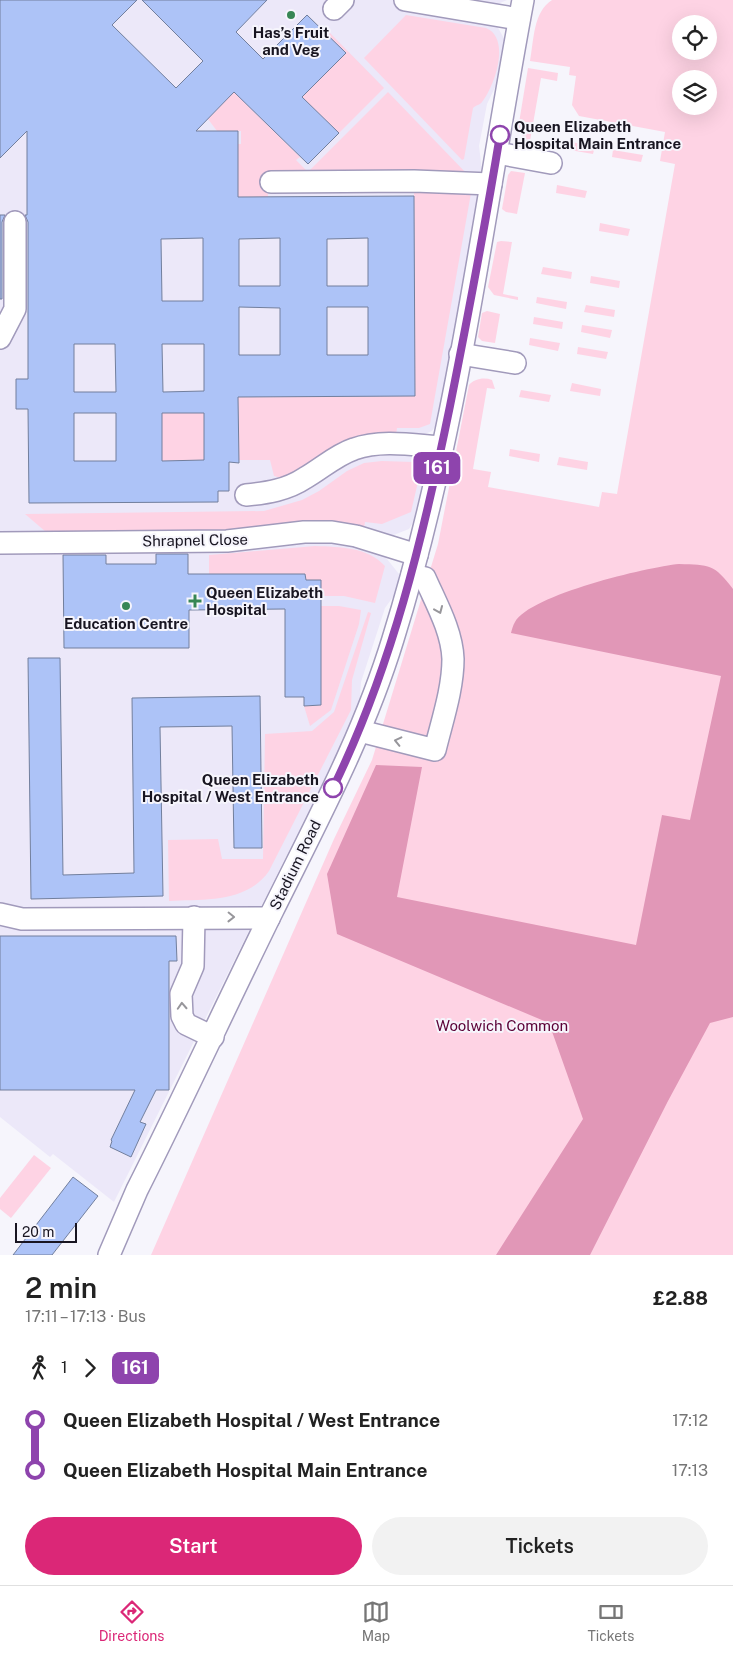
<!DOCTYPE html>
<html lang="en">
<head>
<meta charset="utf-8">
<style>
  body { margin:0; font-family:"Public Sans",sans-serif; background:#f2f2f2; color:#222; height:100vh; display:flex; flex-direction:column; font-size:19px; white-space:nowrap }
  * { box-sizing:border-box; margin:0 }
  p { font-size:16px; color:#767676 }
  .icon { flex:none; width:28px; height:28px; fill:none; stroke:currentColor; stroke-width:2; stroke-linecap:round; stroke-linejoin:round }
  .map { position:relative; height:1255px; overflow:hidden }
  .side { display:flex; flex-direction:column; background:#fff; flex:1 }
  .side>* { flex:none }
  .badge { padding:0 10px; border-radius:8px; font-size:18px; line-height:32px }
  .buttons { position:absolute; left:672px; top:15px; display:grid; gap:10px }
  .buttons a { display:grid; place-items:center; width:45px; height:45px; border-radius:50%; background:#fff; box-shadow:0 5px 20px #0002; font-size:25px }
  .scale { position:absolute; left:15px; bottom:12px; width:62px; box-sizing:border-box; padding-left:5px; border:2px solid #181521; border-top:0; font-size:14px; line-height:18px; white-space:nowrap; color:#181521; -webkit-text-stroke:4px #f6f5fc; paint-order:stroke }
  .map>.badge { position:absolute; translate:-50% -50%; box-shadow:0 0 0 2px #fff }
  .legs { display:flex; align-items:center; gap:8px; height:55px; padding:0 25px; font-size:16px }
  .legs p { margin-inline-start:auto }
  .overview { display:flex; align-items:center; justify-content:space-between; height:85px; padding:0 25px }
  h1 { font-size:28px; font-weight:600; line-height:38px }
  .cta { display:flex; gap:10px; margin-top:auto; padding:10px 25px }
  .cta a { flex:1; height:58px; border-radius:30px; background:#db2777; color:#fff; font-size:20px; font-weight:600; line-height:58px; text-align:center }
  .cta a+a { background:#f2f2f2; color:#222 }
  ul { padding:0 25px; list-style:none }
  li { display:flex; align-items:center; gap:18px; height:50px; font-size:19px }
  li i { display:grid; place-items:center; width:8px; height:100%; margin:0 6px; background:currentColor }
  li i::after { content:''; width:12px; height:12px; margin:-6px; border:4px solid; border-radius:50%; background:#fff }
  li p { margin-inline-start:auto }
  li:first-child i { background:linear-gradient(#0000 50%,currentColor 0) }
  li:last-child i { background:linear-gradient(currentColor 50%,#0000 0) }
  .tabs { display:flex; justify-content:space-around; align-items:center; height:70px; border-top:1px solid #e0e0e0; background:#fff; font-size:14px; color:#767676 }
  .tabs a { display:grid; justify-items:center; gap:2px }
  .tabs .on { color:#db2777 }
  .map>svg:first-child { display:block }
  .built { fill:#ece8f9 }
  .green { fill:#fed3e4; fill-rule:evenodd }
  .forest { fill:#e197b7 }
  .building { fill:#adc3f7; stroke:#727f9d; fill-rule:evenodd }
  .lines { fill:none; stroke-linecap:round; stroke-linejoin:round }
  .minor-casing { stroke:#a19abb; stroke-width:24 }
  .minor { stroke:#fff; stroke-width:21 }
  .oneway { stroke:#97969b }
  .line-1-casing { stroke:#fff; stroke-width:11 }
  .line-1 { stroke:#8e44ad; stroke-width:8 }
  .poi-dot { fill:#378655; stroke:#f6f5fc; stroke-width:2 }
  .stop-1-dot { fill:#fff; stroke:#8e44ad; stroke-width:2.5 }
  .labels { text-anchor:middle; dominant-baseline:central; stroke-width:4; stroke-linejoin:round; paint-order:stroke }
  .poi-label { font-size:15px; font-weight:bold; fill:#181521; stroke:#f6f5fc }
  .stop-label { font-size:15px; font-weight:bold; fill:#181521; stroke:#f6f5fc; text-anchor:start }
  .street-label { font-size:15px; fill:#181521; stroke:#f6f5fc }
  .park-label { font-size:15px; fill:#5b0036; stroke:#f6f5fc }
</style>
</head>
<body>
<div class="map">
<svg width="733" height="1255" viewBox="0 0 733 1255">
  <rect width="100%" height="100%" fill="#f6f5fc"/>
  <path class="built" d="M 0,0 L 507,0 L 495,5 L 497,26 L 506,42 L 501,75 L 487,104 L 479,146 L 482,171 L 479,197 L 438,422 L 432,431 L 422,435 L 414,455 L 421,459 L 427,469 L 417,516 L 409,529 L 391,536 L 383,554 L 399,574 L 398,590 L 385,608 L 361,682 L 359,710 L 114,1202 L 53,1154 L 50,1157 L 0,1117 Z"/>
  <g class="green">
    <path d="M 552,0 L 733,0 L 733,1255 L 151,1255 L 334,839 L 372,760 L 438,544 L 469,385 C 474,379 484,377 492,380 L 495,389 L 487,388 L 473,469 L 491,472 L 488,487 L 599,507 L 602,492 L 617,494 L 675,164 L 660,161 L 665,132 L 579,116 L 572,105 L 576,76 L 569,75 L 570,67 L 530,61 C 534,40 533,12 552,0 ZM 681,24 L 709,24 L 709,51 L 681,51 ZM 681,79 L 709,79 L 709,106 L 681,106 Z"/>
    <path d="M 406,15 L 486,28 C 511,38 495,86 482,102 C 480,105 476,105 473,108 L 464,159 L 462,160 L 364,58 Z"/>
    <path d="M 330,33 L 384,88 L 339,133 L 302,97 L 345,53 L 328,36 Z"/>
    <path d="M 528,68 L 558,73 L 557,81 L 541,78 L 530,141 L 525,139 L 518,129 Z"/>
    <path d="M 234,92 L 300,157 L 296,160 L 308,172 L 388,92 L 468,175 L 267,178 L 268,197 L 238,197 L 238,144 L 241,144 L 241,131 L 217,131 L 208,119 Z"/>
    <path d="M 565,141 L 595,146 L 593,154 L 564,149 Z"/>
    <path d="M 613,150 L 643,155 L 641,162 L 612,157 Z"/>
    <path d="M 511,171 L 525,173 L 517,214 L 506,212 L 502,209 L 508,175 Z"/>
    <path d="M 414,185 L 471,193 L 430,424 L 419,428 L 397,428 L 396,435 L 318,457 L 282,478 L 274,476 L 270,460 L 239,460 L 238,397 L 415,396 Z"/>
    <path d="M 557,185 L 587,191 L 585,198 L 556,193 Z"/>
    <path d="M 600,223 L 630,229 L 628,236 L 599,231 Z"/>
    <path d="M 501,241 L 512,242 L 503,294 L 518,297 L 518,300 L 494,295 L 488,287 L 497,242 Z"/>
    <path d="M 543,267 L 572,272 L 571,279 L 541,274 Z"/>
    <path d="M 591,276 L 620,281 L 619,288 L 590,283 Z"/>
    <path d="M 537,297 L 567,302 L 566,309 L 536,303 Z"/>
    <path d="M 586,305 L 615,310 L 614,317 L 584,312 Z"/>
    <path d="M 487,311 L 500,314 L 495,343 L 482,341 L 478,337 L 482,313 Z"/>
    <path d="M 534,317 L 563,322 L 562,329 L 533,324 Z"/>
    <path d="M 582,325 L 612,330 L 610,338 L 581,332 Z"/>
    <path d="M 530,338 L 560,343 L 558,351 L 529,345 Z"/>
    <path d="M 578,347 L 608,352 L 606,359 L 577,354 Z"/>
    <path d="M 572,383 L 601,389 L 600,396 L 570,391 Z"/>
    <path d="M 521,390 L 551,395 L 549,402 L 519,397 Z"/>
    <path d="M 204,409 L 204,460 L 162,461 L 162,410 L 190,413 Z"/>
    <path d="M 510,449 L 540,454 L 539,462 L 509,456 Z"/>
    <path d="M 559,457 L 588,462 L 587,470 L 557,465 Z"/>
    <path d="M 382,461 L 413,462 L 421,469 L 411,512 L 382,524 L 365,522 L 364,529 L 46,532 L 25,514 L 264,511 L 302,500 L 319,491 L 347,471 L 364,463 Z"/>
    <path d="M 315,546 C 340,547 368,547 385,566 L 375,603 L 344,596 L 315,596 L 306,580 L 305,574 L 209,574 L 209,555 Z"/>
    <path d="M 321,606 L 339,606 L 361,610 L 359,624 L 331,710 L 310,726 L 304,706 L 321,705 Z"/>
    <path d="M 368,612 L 371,613 L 352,680 L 351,710 L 269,871 C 247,903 204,899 169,901 L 168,840 L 218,839 L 222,859 L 263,859 L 265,734 L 312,731 L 334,712 Z"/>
    <path d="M 34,1155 L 51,1168 L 11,1218 L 0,1209 L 0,1198 Z"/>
  </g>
  <path class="forest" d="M 679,564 C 710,565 714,564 733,589 L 733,1017 L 710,1023 L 668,1101 L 590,1255 L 496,1255 L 583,1119 L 549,1023 L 337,934 L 327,874 L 376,765 L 422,767 L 397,897 L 636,945 L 662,815 L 690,820 L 721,676 L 511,633 C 512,629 513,625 515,622 C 530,595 647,567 679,564 Z"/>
  <g class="building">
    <path d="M 0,0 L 137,0 L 112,25 L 176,88 L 203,61 L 142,0 L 267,0 L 236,32 L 263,59 L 307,15 L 346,53 L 302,97 L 339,133 L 308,164 L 234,92 L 196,131 L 238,131 L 238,197 L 414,196 L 415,396 L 238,397 L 239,463 L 229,462 L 229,491 L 218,491 L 218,502 L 29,503 L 28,409 L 16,409 L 16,379 L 28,379 L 28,222 L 25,215 L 27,215 L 27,131 L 0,158 ZM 203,238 L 203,301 L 162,301 L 161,239 ZM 280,238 L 280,286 L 239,286 L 239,239 ZM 368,238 L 368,286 L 327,286 L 327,239 ZM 239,307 L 280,308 L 280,355 L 239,355 ZM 327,307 L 368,307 L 368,355 L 327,355 ZM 74,344 L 115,344 L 116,392 L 74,392 ZM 162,344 L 204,344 L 204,391 L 163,392 ZM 74,413 L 116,413 L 116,461 L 74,461 ZM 162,413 L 204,413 L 204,460 L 162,461 Z"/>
    <path d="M 0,215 L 5,215 L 2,222 L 2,299 L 0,299 Z"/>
    <path d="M 156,554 L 188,554 L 188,574 L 305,574 L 306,580 L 321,580 L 321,705 L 304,706 L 304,697 L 285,697 L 285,609 L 189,610 L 189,648 L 64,648 L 63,555 L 106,555 L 106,564 L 156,564 Z"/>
    <path d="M 28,658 L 60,658 L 63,875 L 134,873 L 132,698 L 260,696 L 262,848 L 234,848 L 232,726 L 160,727 L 163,896 L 31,899 Z"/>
    <path d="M 0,936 L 176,936 L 177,961 L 169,961 L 169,1090 L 156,1090 L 140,1122 L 146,1124 L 131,1157 L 110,1147 L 112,1141 L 111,1140 L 135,1090 L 0,1090 Z"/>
    <path d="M 73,1177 L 98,1196 L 52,1255 L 13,1255 Z"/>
  </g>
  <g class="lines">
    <g class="minor-casing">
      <g id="minor">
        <path d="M 405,0 L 519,19"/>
        <path d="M 334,9 L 343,0"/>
        <path d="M 497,153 L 551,163"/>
        <path d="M 271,182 L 414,181 L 491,184"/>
        <path d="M 0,338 L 15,309 L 15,222"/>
        <path d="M 460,354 L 515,363"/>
        <path d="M 246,495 C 267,493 287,490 305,478 C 321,469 336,455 354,449 C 381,439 414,445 442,447"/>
        <path d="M 0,543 L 227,541 L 304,532 L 332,532 L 356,536 L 417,555"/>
        <path d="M 360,731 L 435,750 C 442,721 453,689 453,659 C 452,631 436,603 425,578 L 412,575"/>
        <path d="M 0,914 L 22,919 L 269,918"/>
        <path d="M 194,917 L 193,966 L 181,994 L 182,1016 L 186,1024 L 213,1037"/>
        <path d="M 109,1255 L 137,1190 C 184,1097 227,1003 273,910 C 317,821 364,734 393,639 C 458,431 483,213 523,0"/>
      </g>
    </g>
    <use href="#minor" class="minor"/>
  </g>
  <defs><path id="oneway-chevron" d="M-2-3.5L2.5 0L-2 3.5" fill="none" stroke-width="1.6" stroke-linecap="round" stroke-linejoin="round" transform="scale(1.25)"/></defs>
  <g class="oneway">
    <use href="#oneway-chevron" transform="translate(439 610) rotate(67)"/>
    <use href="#oneway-chevron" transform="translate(398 741) rotate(-167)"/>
    <use href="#oneway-chevron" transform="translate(231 917) rotate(1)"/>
    <use href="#oneway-chevron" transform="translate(182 1006) rotate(-93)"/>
  </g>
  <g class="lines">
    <g class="line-1-casing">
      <path id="line-1" d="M 333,788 C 392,667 423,538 450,406 C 468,316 485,226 500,135"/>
    </g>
    <use href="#line-1" class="line-1"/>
  </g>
  <g class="poi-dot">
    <circle cx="291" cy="15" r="5"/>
    <path d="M192.5 593.5h5v5h5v5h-5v5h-5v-5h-5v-5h5z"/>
    <circle cx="126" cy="606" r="5"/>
  </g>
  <g class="stop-1-dot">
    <circle cx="500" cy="135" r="9"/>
    <circle cx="333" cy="788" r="9"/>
  </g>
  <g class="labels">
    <g class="poi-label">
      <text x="291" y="32">Has’s Fruit<tspan x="291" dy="17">and Veg</tspan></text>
      <text x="206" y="592" text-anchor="start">Queen Elizabeth<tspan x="206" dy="17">Hospital</tspan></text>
      <text x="126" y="623">Education Centre</text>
    </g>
    <g class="stop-label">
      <text x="514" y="126">Queen Elizabeth<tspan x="514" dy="17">Hospital Main Entrance</tspan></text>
      <text x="319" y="779" text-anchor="end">Queen Elizabeth<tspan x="319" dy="17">Hospital / West Entrance</tspan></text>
    </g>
    <g class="street-label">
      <text transform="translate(195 540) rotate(-1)">Shrapnel Close</text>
      <text transform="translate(295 865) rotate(-64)">Stadium Road</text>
    </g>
    <g class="park-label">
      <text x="502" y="1025">Woolwich Common</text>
    </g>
  </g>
</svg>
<div class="buttons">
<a><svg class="icon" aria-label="locate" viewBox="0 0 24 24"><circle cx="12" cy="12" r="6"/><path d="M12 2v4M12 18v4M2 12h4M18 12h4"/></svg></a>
<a><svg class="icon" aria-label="layers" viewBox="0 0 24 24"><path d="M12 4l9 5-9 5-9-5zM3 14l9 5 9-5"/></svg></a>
</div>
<div class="scale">20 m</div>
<b class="badge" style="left:437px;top:468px;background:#8e44ad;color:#fff">161</b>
</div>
<section class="side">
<div class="overview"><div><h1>2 min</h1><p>17:11 – 17:13 · Bus</p></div><b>£2.88</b></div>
<div class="legs"><svg class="icon" aria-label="walk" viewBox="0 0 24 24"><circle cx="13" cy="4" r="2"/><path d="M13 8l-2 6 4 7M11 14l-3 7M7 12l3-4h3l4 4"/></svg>1<svg class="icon" aria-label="forward" viewBox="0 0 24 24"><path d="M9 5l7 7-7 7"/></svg><b class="badge" style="background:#8e44ad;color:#fff">161</b></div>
<ul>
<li><i style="color:#8e44ad"></i><b>Queen Elizabeth Hospital / West Entrance</b><p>17:12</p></li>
<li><i style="color:#8e44ad"></i><b>Queen Elizabeth Hospital Main Entrance</b><p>17:13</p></li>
</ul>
<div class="cta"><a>Start</a><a>Tickets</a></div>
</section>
<nav class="tabs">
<a class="on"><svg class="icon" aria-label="directions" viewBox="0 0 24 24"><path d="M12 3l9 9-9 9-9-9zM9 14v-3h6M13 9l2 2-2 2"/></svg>Directions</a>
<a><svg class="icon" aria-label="map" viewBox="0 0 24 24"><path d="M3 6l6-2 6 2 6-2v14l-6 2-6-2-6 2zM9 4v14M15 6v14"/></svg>Map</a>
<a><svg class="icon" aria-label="tickets" viewBox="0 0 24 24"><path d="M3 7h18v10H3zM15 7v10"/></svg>Tickets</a>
</nav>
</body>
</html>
